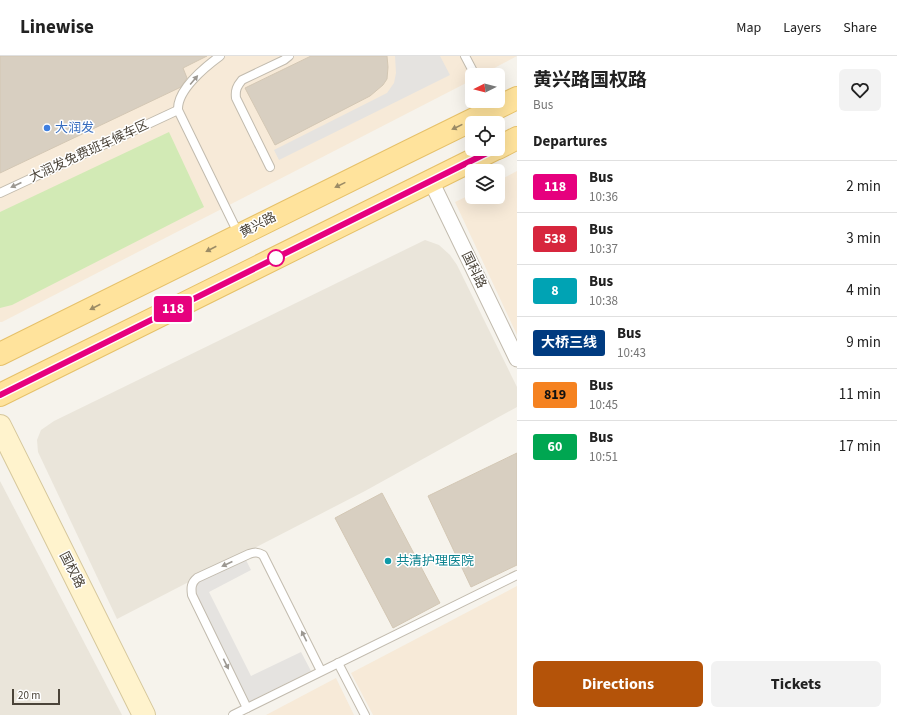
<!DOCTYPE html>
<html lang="en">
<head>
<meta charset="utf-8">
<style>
  body { margin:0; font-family:"Source Sans 3","Noto Sans SC",sans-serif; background:#f2f2f2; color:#222; height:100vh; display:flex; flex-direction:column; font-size:15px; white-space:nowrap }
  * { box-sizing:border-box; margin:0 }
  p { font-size:13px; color:#767676 }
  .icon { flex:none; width:22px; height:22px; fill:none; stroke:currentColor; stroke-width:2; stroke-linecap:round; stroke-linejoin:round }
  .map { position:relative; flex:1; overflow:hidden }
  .side { display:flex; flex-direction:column; background:#fff; width:380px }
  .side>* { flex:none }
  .badge { padding:0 8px; border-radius:3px; font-size:14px; line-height:26px }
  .needle { width:26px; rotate:264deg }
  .tools { position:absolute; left:465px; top:12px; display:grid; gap:8px }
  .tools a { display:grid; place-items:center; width:40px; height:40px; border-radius:6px; background:#fff; box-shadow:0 4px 16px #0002; font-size:20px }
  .scale { position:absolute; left:12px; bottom:10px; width:48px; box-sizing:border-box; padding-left:4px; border:2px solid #4b4439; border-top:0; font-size:11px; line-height:14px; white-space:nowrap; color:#4b4439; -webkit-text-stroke:3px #fff; paint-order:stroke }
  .map>.badge { position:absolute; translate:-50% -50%; box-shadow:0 0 0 2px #fff }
  h2 { padding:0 16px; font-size:15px; line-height:36px }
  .round { display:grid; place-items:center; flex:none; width:42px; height:42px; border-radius:6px; background:#f2f2f2 }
  .head { display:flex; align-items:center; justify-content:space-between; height:68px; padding:0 16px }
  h1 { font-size:19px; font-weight:700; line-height:30px }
  .action { display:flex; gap:8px; margin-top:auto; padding:8px 16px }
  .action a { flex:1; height:46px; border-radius:6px; background:#b45309; color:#fff; font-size:16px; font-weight:700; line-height:46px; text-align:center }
  .action a+a { background:#f2f2f2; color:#222 }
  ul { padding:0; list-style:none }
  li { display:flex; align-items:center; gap:12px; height:52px; padding:0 16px; border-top:1px solid #e0e0e0 }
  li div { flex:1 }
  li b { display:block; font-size:15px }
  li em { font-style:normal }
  li .badge { min-width:44px; font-weight:700; text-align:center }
  header { display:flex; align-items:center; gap:24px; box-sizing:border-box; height:56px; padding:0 20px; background:#fff; border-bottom:1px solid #e0e0e0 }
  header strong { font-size:19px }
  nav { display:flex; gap:22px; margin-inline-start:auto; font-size:14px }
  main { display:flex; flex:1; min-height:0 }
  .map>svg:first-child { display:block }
  .residential { fill:#eae5da }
  .commercial { fill:#f7ead8 }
  .green { fill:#d2eab5 }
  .parking { fill:#e5e3e0 }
  .building { fill:#d8cfc1; stroke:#d3c7b4 }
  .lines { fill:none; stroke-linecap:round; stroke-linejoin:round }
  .lane-casing { stroke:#c2bbae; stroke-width:10 }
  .street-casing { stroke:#c2bbae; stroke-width:17 }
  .secondary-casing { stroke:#d6c79b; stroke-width:24 }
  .primary-casing { stroke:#e6c16a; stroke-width:24 }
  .lane { stroke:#fff; stroke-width:8 }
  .street { stroke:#fff; stroke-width:15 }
  .secondary { stroke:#fff3cd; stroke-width:22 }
  .primary { stroke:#ffe39c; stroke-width:22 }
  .oneway { fill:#9c9892 }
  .oneway2 { fill:#9c8c66 }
  .line-casing { stroke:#fff; stroke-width:9 }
  .line { stroke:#e6007e; stroke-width:6 }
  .shop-dot { fill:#3f7fe0; stroke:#fff; stroke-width:1.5 }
  .stop-dot { fill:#fff; stroke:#e6007e; stroke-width:2 }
  .culture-dot { fill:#0f9aa8; stroke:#fff; stroke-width:1.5 }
  .labels { text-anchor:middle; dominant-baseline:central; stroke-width:3; stroke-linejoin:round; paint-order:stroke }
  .shop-label { font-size:13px; fill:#366cbe; stroke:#fff; text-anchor:start }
  .street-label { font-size:13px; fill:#4b4439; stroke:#fff }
  .culture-label { font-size:13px; fill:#0d838f; stroke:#fff; text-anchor:start }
</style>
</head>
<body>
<header>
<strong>Linewise</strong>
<nav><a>Map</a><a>Layers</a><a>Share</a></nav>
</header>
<main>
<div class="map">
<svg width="517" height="659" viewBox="0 0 517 659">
  <rect width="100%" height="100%" fill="#f6f3ec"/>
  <g class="residential">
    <path d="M 425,184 L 439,189 L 450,199 L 457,209 L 517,331 L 517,351 L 365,435 L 117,563 L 38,396 L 37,384 L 41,374 L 54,365 Z"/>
    <path d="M 0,425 L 122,659 L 0,659 Z"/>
  </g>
  <g class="commercial">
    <path d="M 0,0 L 517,0 L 481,19 L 472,19 L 472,24 L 2,266 L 0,266 Z"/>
    <path d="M 517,115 L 517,279 L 455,146 L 472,138 L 472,141 L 498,141 L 498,125 Z"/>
    <path d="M 517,530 L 517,659 L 373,659 L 351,617 Z"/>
    <path d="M 336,622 L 354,659 L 266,659 Z"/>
  </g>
  <path class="green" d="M 169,76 L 204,151 L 12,249 L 0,252 L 0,156 Z"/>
  <g class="parking">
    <path d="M 395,0 L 440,0 L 450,19 L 279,104 L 274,94 L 387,37 L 394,27 L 396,17 Z"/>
    <path d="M 245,502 L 251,514 L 209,536 L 251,620 L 301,596 L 311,615 L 248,646 L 193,537 L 195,527 Z"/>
  </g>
  <g class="building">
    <path d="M 0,0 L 207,0 L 183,12 L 187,22 L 181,31 L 0,117 Z"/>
    <path d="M 311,0 L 387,0 L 388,11 L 387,23 L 383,29 L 370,40 L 275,89 L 245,32 Z"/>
    <path d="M 517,397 L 517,509 L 471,531 L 428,440 Z"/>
    <path d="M 382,437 L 440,547 L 393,572 L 335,462 Z"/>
  </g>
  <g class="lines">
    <g class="lane-casing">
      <g id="lane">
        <path d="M 220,0 C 205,11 177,34 178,54 L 239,179"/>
        <path d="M 465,0 L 475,19"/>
        <path d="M 270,111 L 236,42 C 235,34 237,30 242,24 L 284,4 L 289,0"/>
        <path d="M 0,137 L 178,54"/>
        <path d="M 338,607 L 365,659"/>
        <path d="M 247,652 L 192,539 C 191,532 191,527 197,522 L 249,498 C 255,496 258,496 263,499 L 321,615"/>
        <path d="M 233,659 L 517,519"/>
      </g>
    </g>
    <g class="street-casing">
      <path id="street" d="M 431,125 L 517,303"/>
    </g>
    <g class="secondary-casing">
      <path id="secondary" d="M 0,370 L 144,659"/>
    </g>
    <g class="primary-casing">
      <g id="primary">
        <path d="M 498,92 L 517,82"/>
        <path d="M 0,298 L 407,96 L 517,42"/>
        <path d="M 0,339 L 495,93"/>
      </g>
    </g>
    <use href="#lane" class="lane"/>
    <use href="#street" class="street"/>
    <use href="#secondary" class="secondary"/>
    <use href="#primary" class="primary"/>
  </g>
  <defs><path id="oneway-solid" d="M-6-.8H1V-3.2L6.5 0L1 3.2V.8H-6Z"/></defs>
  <g class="oneway">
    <use href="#oneway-solid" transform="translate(194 24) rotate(-50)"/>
    <use href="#oneway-solid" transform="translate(16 129) rotate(155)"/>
    <use href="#oneway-solid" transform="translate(227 508) rotate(155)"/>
    <use href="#oneway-solid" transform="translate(304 580) rotate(-116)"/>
    <use href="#oneway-solid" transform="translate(226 608) rotate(64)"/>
  </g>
  <g class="oneway2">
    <use href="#oneway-solid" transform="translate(457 71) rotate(154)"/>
    <use href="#oneway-solid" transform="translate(340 129) rotate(154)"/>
    <use href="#oneway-solid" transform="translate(211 193) rotate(153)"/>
    <use href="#oneway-solid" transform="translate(95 251) rotate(153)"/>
  </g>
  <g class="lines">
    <g class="line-casing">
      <path id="line" d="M 0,339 L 495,93"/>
    </g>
    <use href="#line" class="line"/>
  </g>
  <circle class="shop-dot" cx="47" cy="72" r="4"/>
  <circle class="stop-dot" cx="276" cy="202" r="8"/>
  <circle class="culture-dot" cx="388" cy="505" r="4"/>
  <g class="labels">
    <g class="shop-label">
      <text x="55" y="72">大润发</text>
    </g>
    <g class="street-label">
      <text transform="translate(89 95) rotate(-25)">大润发免费班车候车区</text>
      <text transform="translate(258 169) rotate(-27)">黄兴路</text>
      <text transform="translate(474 214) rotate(64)">国科路</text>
      <text transform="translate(72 514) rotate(63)">国权路</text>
    </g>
    <g class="culture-label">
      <text x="396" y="505">共清护理医院</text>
    </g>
  </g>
</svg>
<div class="tools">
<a><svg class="needle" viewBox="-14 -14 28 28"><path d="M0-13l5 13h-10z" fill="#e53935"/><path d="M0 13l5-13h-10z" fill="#767676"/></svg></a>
<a><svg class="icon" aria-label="locate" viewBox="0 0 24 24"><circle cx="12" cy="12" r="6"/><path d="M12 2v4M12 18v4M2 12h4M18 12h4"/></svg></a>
<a><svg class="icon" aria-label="layers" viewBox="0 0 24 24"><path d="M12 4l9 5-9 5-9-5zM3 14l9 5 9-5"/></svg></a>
</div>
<div class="scale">20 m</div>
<b class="badge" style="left:173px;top:253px;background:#e6007e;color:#fff">118</b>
</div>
<section class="side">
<div class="head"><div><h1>黄兴路国权路</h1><p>Bus</p></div><a class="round"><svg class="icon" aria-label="heart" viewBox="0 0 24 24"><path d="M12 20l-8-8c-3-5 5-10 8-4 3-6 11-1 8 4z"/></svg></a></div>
<h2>Departures</h2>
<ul>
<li><span class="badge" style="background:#e6007e;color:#fff">118</span><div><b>Bus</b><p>10:36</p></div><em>2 min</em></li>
<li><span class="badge" style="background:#d7263d;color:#fff">538</span><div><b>Bus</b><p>10:37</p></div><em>3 min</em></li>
<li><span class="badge" style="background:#00a3b4;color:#fff">8</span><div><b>Bus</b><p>10:38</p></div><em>4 min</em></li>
<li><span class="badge" style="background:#003b80;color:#fff">大桥三线</span><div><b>Bus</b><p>10:43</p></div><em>9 min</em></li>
<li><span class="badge" style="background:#f58220;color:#111">819</span><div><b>Bus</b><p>10:45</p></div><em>11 min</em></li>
<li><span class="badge" style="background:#00a651;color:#fff">60</span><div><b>Bus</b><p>10:51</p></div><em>17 min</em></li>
</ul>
<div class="action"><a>Directions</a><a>Tickets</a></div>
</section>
</main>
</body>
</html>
